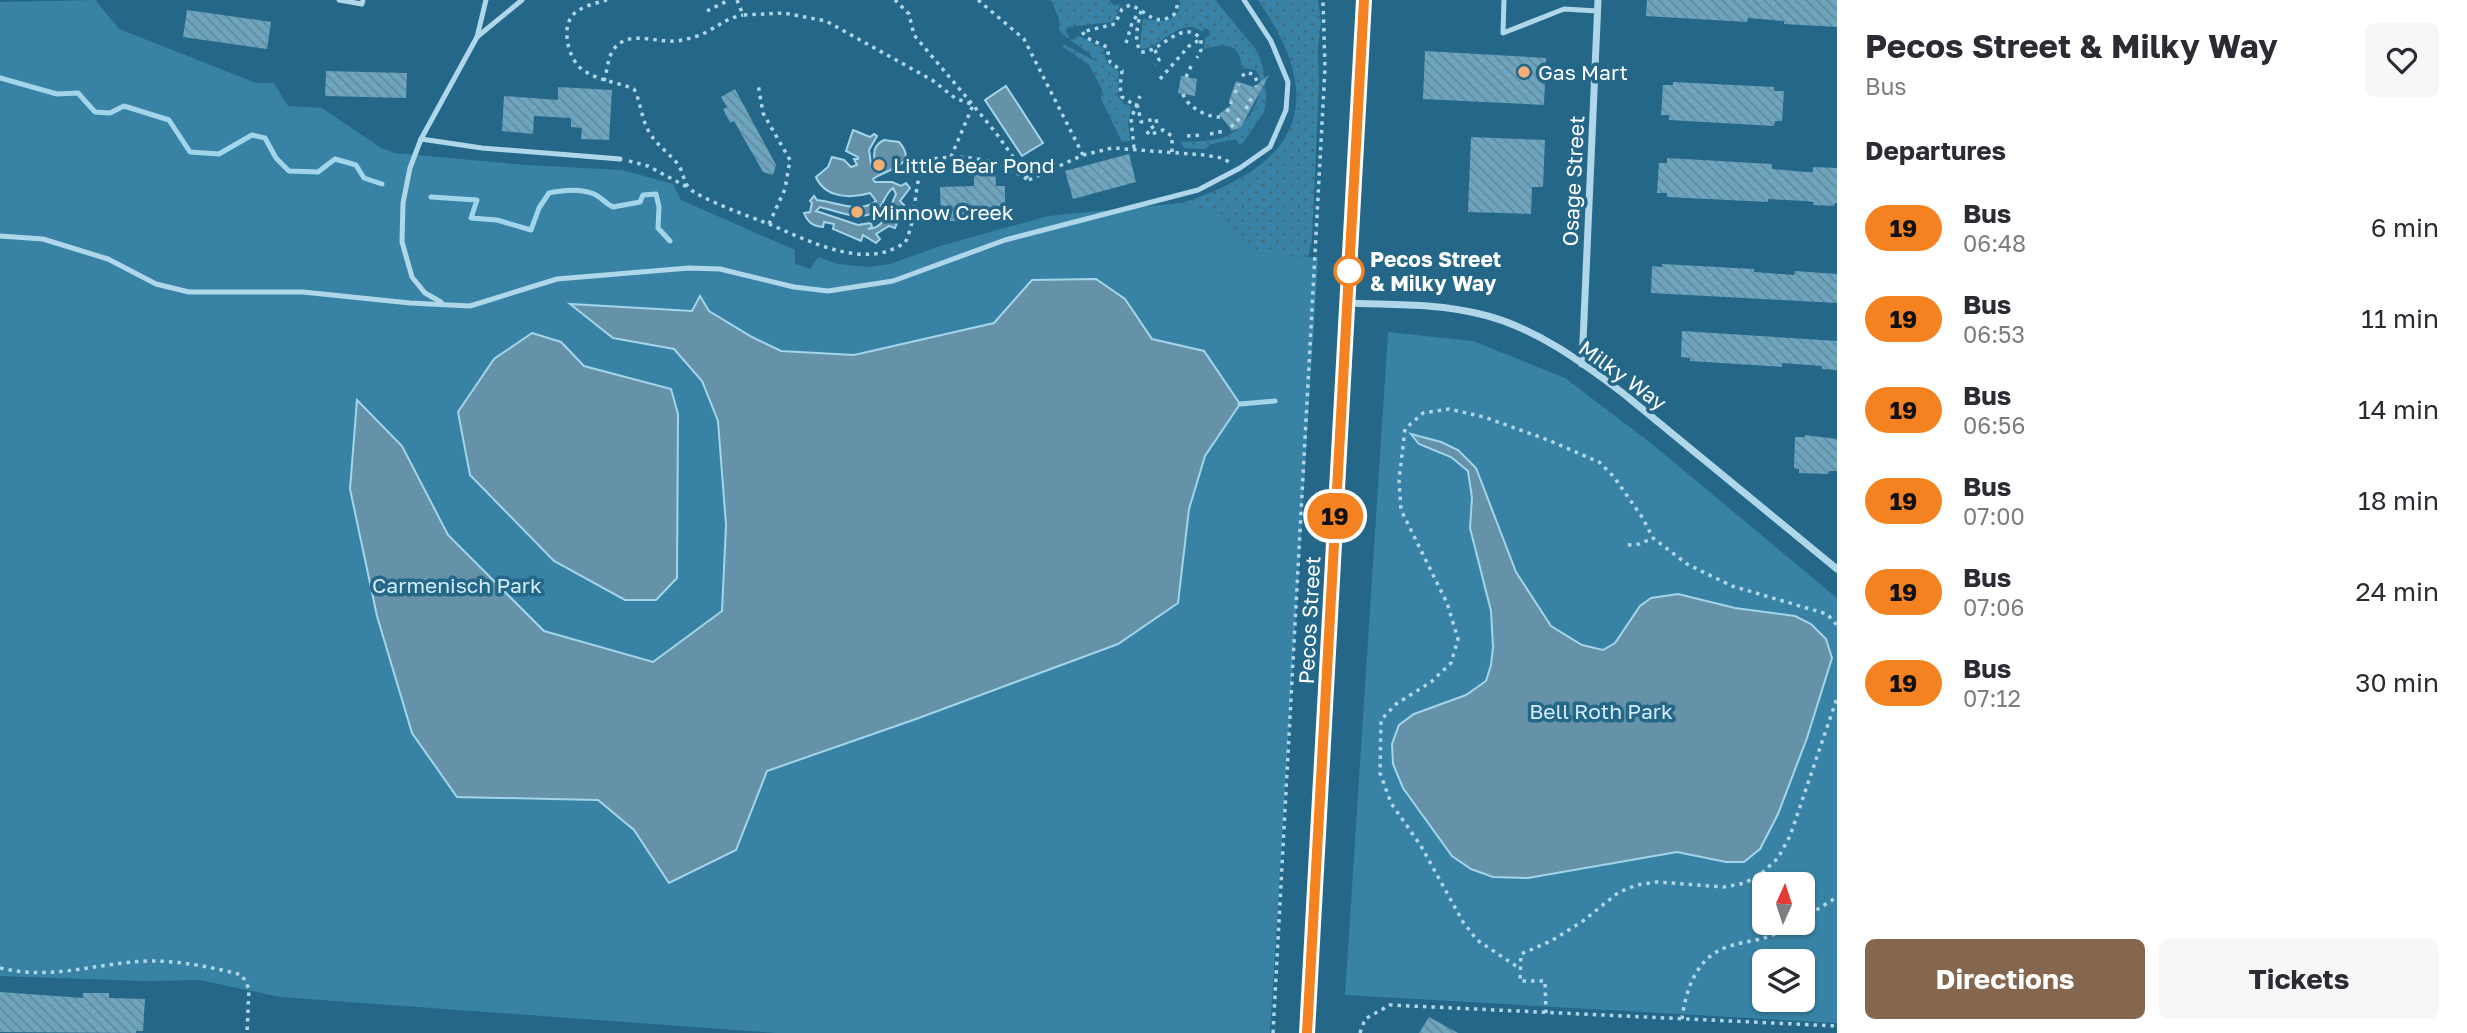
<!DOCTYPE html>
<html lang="en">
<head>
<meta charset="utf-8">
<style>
  body { margin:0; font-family:"Golos Text",sans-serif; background:#f7f7f7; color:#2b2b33; height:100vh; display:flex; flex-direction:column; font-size:26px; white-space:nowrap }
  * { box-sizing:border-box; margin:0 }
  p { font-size:23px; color:#7c7c81 }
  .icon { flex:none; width:38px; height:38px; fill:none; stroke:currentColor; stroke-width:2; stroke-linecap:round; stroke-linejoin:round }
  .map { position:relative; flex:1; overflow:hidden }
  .sheet { display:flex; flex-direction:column; background:#fff; width:630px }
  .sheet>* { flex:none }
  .badge { padding:0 14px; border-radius:23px; font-size:24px; line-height:46px }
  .needle { width:46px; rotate:3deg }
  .tools { position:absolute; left:1752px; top:872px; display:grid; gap:14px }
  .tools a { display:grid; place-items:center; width:63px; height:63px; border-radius:10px; background:#fff; box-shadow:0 2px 5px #0004; font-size:35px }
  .map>.badge { position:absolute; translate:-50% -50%; box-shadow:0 0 0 4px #fff }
  h2 { padding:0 28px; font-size:26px; line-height:63px }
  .round { display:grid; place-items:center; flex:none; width:74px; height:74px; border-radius:10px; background:#f7f7f7 }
  .head { display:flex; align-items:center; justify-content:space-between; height:119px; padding:0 28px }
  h1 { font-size:33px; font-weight:700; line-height:52px }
  .action { display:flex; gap:14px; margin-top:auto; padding:14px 28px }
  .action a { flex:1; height:80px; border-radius:10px; background:#85674f; color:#fff; font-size:28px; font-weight:700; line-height:80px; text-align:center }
  .action a+a { background:#f7f7f7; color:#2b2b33 }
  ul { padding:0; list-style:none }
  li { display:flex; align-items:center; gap:21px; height:91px; padding:0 28px }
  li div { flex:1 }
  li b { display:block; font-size:26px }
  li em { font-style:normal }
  li .badge { min-width:77px; font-weight:700; text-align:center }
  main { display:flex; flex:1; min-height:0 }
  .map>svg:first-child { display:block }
  .grass { fill:url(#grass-dots) }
  .park { fill:#3883a5; fill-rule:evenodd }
  .water { fill:#6592a8; stroke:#a3d5ea; stroke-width:2; fill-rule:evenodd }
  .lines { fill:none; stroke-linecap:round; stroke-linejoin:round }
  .stream { stroke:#a3d5ea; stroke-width:5 }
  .building { fill:url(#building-back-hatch) }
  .path { stroke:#afd7e9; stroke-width:3.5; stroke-dasharray:3.5 5; stroke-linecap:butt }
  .lane { stroke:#afd7e9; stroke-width:5 }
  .street { stroke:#afd7e9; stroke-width:7 }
  .secondary { stroke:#daeef8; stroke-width:14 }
  .line-casing { stroke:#fff; stroke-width:16 }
  .line { stroke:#f58220; stroke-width:10 }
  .poi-dot { fill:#f4b072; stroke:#246788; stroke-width:2.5 }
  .stop-dot { fill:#fff; stroke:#f58220; stroke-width:3.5 }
  .labels { text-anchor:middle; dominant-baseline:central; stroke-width:7; stroke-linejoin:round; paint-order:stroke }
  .poi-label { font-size:21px; fill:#fff; stroke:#246788; text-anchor:start }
  .street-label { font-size:21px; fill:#fff; stroke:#246788 }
  .stop-label { font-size:21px; font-weight:bold; fill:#fff; stroke:#246788; text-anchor:start }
  .park-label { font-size:21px; fill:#d3ecf7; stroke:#246788 }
</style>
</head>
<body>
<main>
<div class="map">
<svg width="1837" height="1033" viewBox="0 0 1837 1033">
  <defs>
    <pattern id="grass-dots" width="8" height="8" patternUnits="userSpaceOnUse" patternTransform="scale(1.75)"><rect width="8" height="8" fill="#3883a5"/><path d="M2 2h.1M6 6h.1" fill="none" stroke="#416a7d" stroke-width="1.8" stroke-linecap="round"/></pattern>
    <pattern id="building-back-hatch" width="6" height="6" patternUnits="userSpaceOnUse" patternTransform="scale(1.75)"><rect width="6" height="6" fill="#6da4be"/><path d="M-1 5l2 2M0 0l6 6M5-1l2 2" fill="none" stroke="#638a9c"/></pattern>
  </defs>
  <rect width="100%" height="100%" fill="#246788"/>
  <g class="grass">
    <path d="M 1051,0 L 1109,0 L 1115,6 L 1120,3 L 1116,17 L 1112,22 L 1068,27 L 1066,30 L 1070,40 L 1079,36 L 1103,48 L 1107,63 L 1119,72 L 1118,96 L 1123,103 L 1132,107 L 1128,121 L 1130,141 L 1122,142 L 1101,99 L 1102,89 L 1089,65 L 1062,46 L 1065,45 L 1095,61 C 1087,48 1069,42 1059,30 L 1059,19 Z"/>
    <path d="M 1180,0 L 1215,0 L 1258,52 L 1264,73 L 1266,99 L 1264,112 L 1243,143 L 1239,145 L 1236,139 L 1211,144 L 1205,149 L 1184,148 L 1181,142 C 1196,141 1213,142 1227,136 C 1247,127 1270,90 1256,70 L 1242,68 C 1240,42 1224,43 1204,49 L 1205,38 L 1210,35 L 1209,30 L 1205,28 L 1202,32 C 1183,14 1161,48 1142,49 L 1140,46 L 1143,19 C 1156,20 1170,26 1179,11 Z"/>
    <path d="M 1258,0 L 1318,0 L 1321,23 L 1318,48 L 1319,83 L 1312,240 L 1308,257 L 1253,252 L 1221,214 L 1182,203 C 1297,166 1331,105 1258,0 Z"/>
  </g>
  <g class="park">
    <path d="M 95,0 L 119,29 L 256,83 L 274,83 L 288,106 L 322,108 L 381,148 L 395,153 L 525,165 L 622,170 L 673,184 L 681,200 L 795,250 L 795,264 L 810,269 L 818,257 L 838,264 L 868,267 L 890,264 L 940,246 L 1048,216 L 1182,203 L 1221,214 L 1253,252 L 1318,258 L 1270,1033 L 777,1033 L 280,997 L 200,980 L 145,981 L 0,976 L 0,2 Z"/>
    <path d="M 1388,332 L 1473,341 L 1565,378 L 1652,444 L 1837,598 L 1837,1023 L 1345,995 ZM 1764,884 L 1802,884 L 1802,922 L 1764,922 ZM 1764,961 L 1802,961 L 1802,999 L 1764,999 Z"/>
  </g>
  <g class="water">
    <path d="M 1006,86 L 1043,143 L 1022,156 L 985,100 Z"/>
    <path d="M 853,130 L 870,137 L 874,134 L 877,136 L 869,150 L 871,164 L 875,163 C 873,152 874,145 884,140 L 899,142 C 920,166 886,169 873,179 L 875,182 L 892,182 L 901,186 L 906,183 L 910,188 L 900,201 L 904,205 L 895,228 L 889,226 L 876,234 L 880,239 L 876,243 L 863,235 L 861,241 L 833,229 L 834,224 L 824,222 L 823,227 C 813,226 808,223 804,213 L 810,212 L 812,203 L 810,201 L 814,196 L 817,200 C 836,202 860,214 876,201 L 870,193 C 851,199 825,198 816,177 L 828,167 L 832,157 L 844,160 L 851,167 L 857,165 L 854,159 L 858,159 L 858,157 L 846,151 ZM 893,188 L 896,194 C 889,209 886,228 868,229 L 872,227 L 871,223 L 858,225 L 816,211 L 820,207 C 837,211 866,225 880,207 C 885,200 886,193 893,188 Z"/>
    <path d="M 1096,279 L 1125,299 L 1152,339 L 1204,351 L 1240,404 L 1205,456 L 1189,509 L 1178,603 L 1118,644 L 916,719 L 767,771 L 736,850 L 669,883 L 634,830 L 598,800 L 457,797 L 412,733 L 377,616 L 350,489 L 357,400 L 402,446 L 448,535 L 544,631 L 653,662 L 722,611 L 726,525 L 718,421 L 702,381 L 674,349 L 613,338 L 570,304 L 692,311 L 700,296 L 709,311 L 752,337 L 781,351 L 854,355 L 994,323 L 1032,280 Z"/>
    <path d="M 532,333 L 561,342 L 584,366 L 671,389 L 678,414 L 677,578 L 656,600 L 625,600 L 554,561 L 470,475 L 458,412 L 494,359 Z"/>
    <path d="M 1411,434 L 1441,442 L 1458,450 L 1476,468 L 1516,572 L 1551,626 L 1582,645 L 1603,650 L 1615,643 L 1640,606 L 1651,598 L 1678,594 L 1735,608 L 1795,616 L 1811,624 L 1826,639 L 1832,658 L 1807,738 L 1778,814 L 1760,849 L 1744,862 L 1726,862 L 1677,852 L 1528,878 L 1493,877 L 1471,869 L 1452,856 L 1403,788 L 1393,764 L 1392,744 L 1399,725 L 1414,714 L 1466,695 L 1486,681 L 1491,665 L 1493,647 L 1491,611 L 1470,528 L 1472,498 L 1468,471 L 1451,457 L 1419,444 Z"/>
  </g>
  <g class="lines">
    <g class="stream">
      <path d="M 0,78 L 57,94 L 78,93 L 95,112 L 110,113 L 124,106 L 169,120 L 190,152 L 219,154 L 252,135 L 265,138 L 276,158 L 289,171 L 318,172 L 335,159 L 356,165 L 364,178 L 382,184"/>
      <path d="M 431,197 L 477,200 L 471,218 L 497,220 L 531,230 L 539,208 L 549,193 C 563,190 580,188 594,194 C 601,197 606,204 613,207 L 640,202 L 643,195 L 656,194 L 659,207 L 658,228 L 670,241"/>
      <path d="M 1240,404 L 1275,401"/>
    </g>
  </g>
  <g class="building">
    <path d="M 1647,0 L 1837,0 L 1837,27 L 1784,24 L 1784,21 L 1748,18 L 1747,22 L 1646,16 Z"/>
    <path d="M 187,10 L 271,22 L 267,49 L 183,37 Z"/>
    <path d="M 1425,51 L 1546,58 L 1544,105 L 1423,99 Z"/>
    <path d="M 326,71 L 407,73 L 406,98 L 325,96 Z"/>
    <path d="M 1269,75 L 1241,127 L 1232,131 L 1219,114 L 1235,102 L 1229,101 L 1236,81 L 1254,87 Z"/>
    <path d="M 1181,76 L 1197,79 L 1195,96 L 1178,93 Z"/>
    <path d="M 1673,82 L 1774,87 L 1774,91 L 1784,91 L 1782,121 L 1775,121 L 1774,126 L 1669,120 L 1669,115 L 1661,115 L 1663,85 L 1673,85 Z"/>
    <path d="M 558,87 L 612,90 L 609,140 L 581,139 L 582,128 L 571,127 L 571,118 L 534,116 L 533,134 L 502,131 L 504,96 L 558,100 Z"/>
    <path d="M 735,89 L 776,165 L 773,175 L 763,172 L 734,121 L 730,123 L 723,109 L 727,107 L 721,97 Z"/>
    <path d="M 1471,137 L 1545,140 L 1543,187 L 1532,187 L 1531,214 L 1468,212 Z"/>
    <path d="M 1129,154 L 1136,182 L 1073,199 L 1065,171 Z"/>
    <path d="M 1667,158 L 1772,164 L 1772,169 L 1806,172 L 1813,172 L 1813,167 L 1837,168 L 1837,203 L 1835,203 L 1834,206 L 1813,205 L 1814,202 L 1804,201 L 1768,199 L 1768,202 L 1667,197 L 1667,193 L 1657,193 L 1659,163 L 1667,163 Z"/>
    <path d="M 974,166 L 995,166 L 996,186 L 1005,186 L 1005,208 L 966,209 L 966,221 L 941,221 L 940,187 L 974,186 Z"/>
    <path d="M 1662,264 L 1754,269 L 1754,272 L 1794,275 L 1795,271 L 1837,274 L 1837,303 L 1651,293 L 1652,266 L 1662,267 Z"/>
    <path d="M 1682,331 L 1837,341 L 1837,370 L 1822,369 L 1822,366 L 1782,363 L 1782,367 L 1690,361 L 1690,358 L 1681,357 Z"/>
    <path d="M 1805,435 L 1837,439 L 1837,471 L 1829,471 L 1828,474 L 1799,473 L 1799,469 L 1794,468 L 1795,437 L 1805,437 Z"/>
    <path d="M 0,992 L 83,998 L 83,993 L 109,993 L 109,998 L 145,999 L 143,1031 L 136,1031 L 136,1033 L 0,1032 Z"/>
    <path d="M 1429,1017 L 1458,1033 L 1419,1033 Z"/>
  </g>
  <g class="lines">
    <g class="path">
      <path d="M 607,0 C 596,3 579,7 572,16 C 561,30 569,61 583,70 C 599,81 617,82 634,89 C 641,103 641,117 648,130 C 656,145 667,151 677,163 C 683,170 683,181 689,188 C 698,198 753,218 769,224 L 785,189 L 790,160 L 763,113 L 758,84"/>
      <path d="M 737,0 L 743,15 L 784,13 L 826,21 L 932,80 L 955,98 L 973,105 L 914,35 L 909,14 L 895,0"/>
      <path d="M 978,0 L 1024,39 L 1083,155"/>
      <path d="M 707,11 L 729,0"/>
      <path d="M 1141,11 C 1138,24 1133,41 1141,52 C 1161,53 1182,17 1201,39 L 1201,50 L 1197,58"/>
      <path d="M 1126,43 L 1132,23 L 1139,12"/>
      <path d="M 1155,50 L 1159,60 L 1155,65"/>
      <path d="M 1242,76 L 1247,72 L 1254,75 L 1257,81 L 1256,87"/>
      <path d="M 1186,77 L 1192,64"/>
      <path d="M 1160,79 L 1189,46 L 1201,39"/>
      <path d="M 604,81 C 607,72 607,63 611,54 C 625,25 659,46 682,40 C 691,38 701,36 708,31 C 722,24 727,18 743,15"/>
      <path d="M 1235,93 L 1239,84"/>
      <path d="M 1183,94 C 1187,107 1208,118 1221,117"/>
      <path d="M 1246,109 L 1253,95"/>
      <path d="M 1227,112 L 1232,101"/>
      <path d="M 1231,127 L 1242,116"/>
      <path d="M 1210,134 L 1224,131"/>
      <path d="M 1187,136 L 1202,135"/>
      <path d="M 1134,148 L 1131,119 L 1140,96"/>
      <path d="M 1172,152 L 1172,136 L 1163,130 L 1149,135 L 1147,131 L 1157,124 L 1156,119 L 1141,122 L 1138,107 L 1122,97 L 1120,87 L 1122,71 L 1110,62 L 1107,47 L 1087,38 L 1082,32 L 1115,24 L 1122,9 L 1130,5 C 1149,12 1155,29 1176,13 L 1178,0"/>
      <path d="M 951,157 L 973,105 L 996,133 L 1028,178"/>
      <path d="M 629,161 L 648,166 L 689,188"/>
      <path d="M 1029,180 L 1083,155 L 1112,148 L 1204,155 L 1222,158 L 1229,162"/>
      <path d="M 769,224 C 802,238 848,262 885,252 C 892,250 899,246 905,243 C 918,216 912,187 925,161 C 948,154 981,157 1004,166 C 1013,170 1021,176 1029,180"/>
      <path d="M 1628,545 L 1639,544 L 1653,538"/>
      <path d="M 1802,919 L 1837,897"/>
      <path d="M 1516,966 L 1477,940 L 1463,922 L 1421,846 L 1391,803 L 1380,773 L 1381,720 L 1396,704 L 1431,682 L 1451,663 L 1458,639 L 1447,603 L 1401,510 L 1399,480 L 1405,429 L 1423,413 L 1449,409 L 1484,417 L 1548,440 L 1599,462 L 1614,477 L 1642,517 L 1653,538 L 1687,564 L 1732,586 L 1827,614 L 1837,625"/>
      <path d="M 0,968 C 55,981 97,962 151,961 C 181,961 212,967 242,975 L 249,989 L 247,1033"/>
      <path d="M 1546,1013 L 1545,981 L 1520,981 L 1521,954 L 1551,941 L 1583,921 L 1619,892 L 1637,885 L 1657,882 L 1724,887 L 1745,883 L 1762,873 L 1778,858 L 1790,836 L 1837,698"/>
      <path d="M 1682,1019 C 1686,988 1697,956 1730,946 C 1742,942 1755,941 1767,937 C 1777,934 1787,927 1796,922"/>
      <path d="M 1273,1033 L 1325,68 L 1323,0"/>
      <path d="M 1360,1033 L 1365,1019 L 1390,1005 L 1837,1026"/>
    </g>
    <g class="lane">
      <path d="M 339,0 L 362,4 L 363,0"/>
      <path d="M 1504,0 L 1503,33 L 1564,9 L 1598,11"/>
      <path d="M 477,37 L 522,0"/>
      <path d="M 421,139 L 482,148 L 620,159"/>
      <path d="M 0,236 L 43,239 L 108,259 L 156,284 L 189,292 L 303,292 L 410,303 L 470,306 L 557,279 L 689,268 L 720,269 L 794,287 L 828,291 L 893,281 L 1005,240 L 1198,190 L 1240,168 L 1270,147 L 1286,110 L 1288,82 L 1271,41 L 1244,0"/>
      <path d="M 441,302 L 425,293 L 412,277 L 402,242 L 403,203 L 410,168 L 421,139 L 477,37 L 486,0"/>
    </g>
    <g class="street">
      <path d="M 1347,303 C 1391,305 1437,303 1480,314 C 1533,326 1582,362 1624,394 L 1837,569"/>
      <path d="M 1582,364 L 1598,0"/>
    </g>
    <path class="secondary" d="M 1307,1033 L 1364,0"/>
  </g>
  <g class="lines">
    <g class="line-casing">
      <path id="line" d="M 1307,1033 L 1364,0"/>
    </g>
    <use href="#line" class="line"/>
  </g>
  <g class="poi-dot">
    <circle cx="1524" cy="72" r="7"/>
    <circle cx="879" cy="165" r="7"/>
    <circle cx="857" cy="212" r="7"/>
  </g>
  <circle class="stop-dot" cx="1349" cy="271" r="14"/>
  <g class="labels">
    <g class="poi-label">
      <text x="1538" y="72">Gas Mart</text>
      <text x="893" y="165">Little Bear Pond</text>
      <text x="871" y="212">Minnow Creek</text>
    </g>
    <g class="street-label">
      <text transform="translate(1573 181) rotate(-87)">Osage Street</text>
      <text transform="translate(1623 375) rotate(36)">Milky Way</text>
      <text transform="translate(1309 620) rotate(-87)">Pecos Street</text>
    </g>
    <g class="stop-label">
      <text x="1370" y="259">Pecos Street<tspan x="1370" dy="24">&amp; Milky Way</tspan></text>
    </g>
    <g class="park-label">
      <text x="457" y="585">Carmenisch Park</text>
      <text x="1601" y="711">Bell Roth Park</text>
    </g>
  </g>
</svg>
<div class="tools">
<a><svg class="needle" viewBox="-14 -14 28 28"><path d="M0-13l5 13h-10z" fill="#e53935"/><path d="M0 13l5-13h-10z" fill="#7c7c81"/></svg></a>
<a><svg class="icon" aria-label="layers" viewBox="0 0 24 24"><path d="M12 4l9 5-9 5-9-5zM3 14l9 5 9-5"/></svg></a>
</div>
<b class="badge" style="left:1335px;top:516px;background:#f58220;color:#111">19</b>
</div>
<section class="sheet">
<div class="head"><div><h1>Pecos Street &amp; Milky Way</h1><p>Bus</p></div><a class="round"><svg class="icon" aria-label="heart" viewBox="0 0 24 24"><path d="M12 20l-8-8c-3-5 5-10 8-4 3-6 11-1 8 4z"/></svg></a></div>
<h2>Departures</h2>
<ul>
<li><span class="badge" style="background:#f58220;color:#111">19</span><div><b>Bus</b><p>06:48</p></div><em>6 min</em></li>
<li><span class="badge" style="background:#f58220;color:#111">19</span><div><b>Bus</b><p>06:53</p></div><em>11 min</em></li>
<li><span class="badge" style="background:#f58220;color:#111">19</span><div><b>Bus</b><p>06:56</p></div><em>14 min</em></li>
<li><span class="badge" style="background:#f58220;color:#111">19</span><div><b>Bus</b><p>07:00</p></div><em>18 min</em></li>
<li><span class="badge" style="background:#f58220;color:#111">19</span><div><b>Bus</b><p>07:06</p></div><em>24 min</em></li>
<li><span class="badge" style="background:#f58220;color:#111">19</span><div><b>Bus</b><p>07:12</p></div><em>30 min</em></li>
</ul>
<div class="action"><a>Directions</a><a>Tickets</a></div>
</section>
</main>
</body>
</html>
